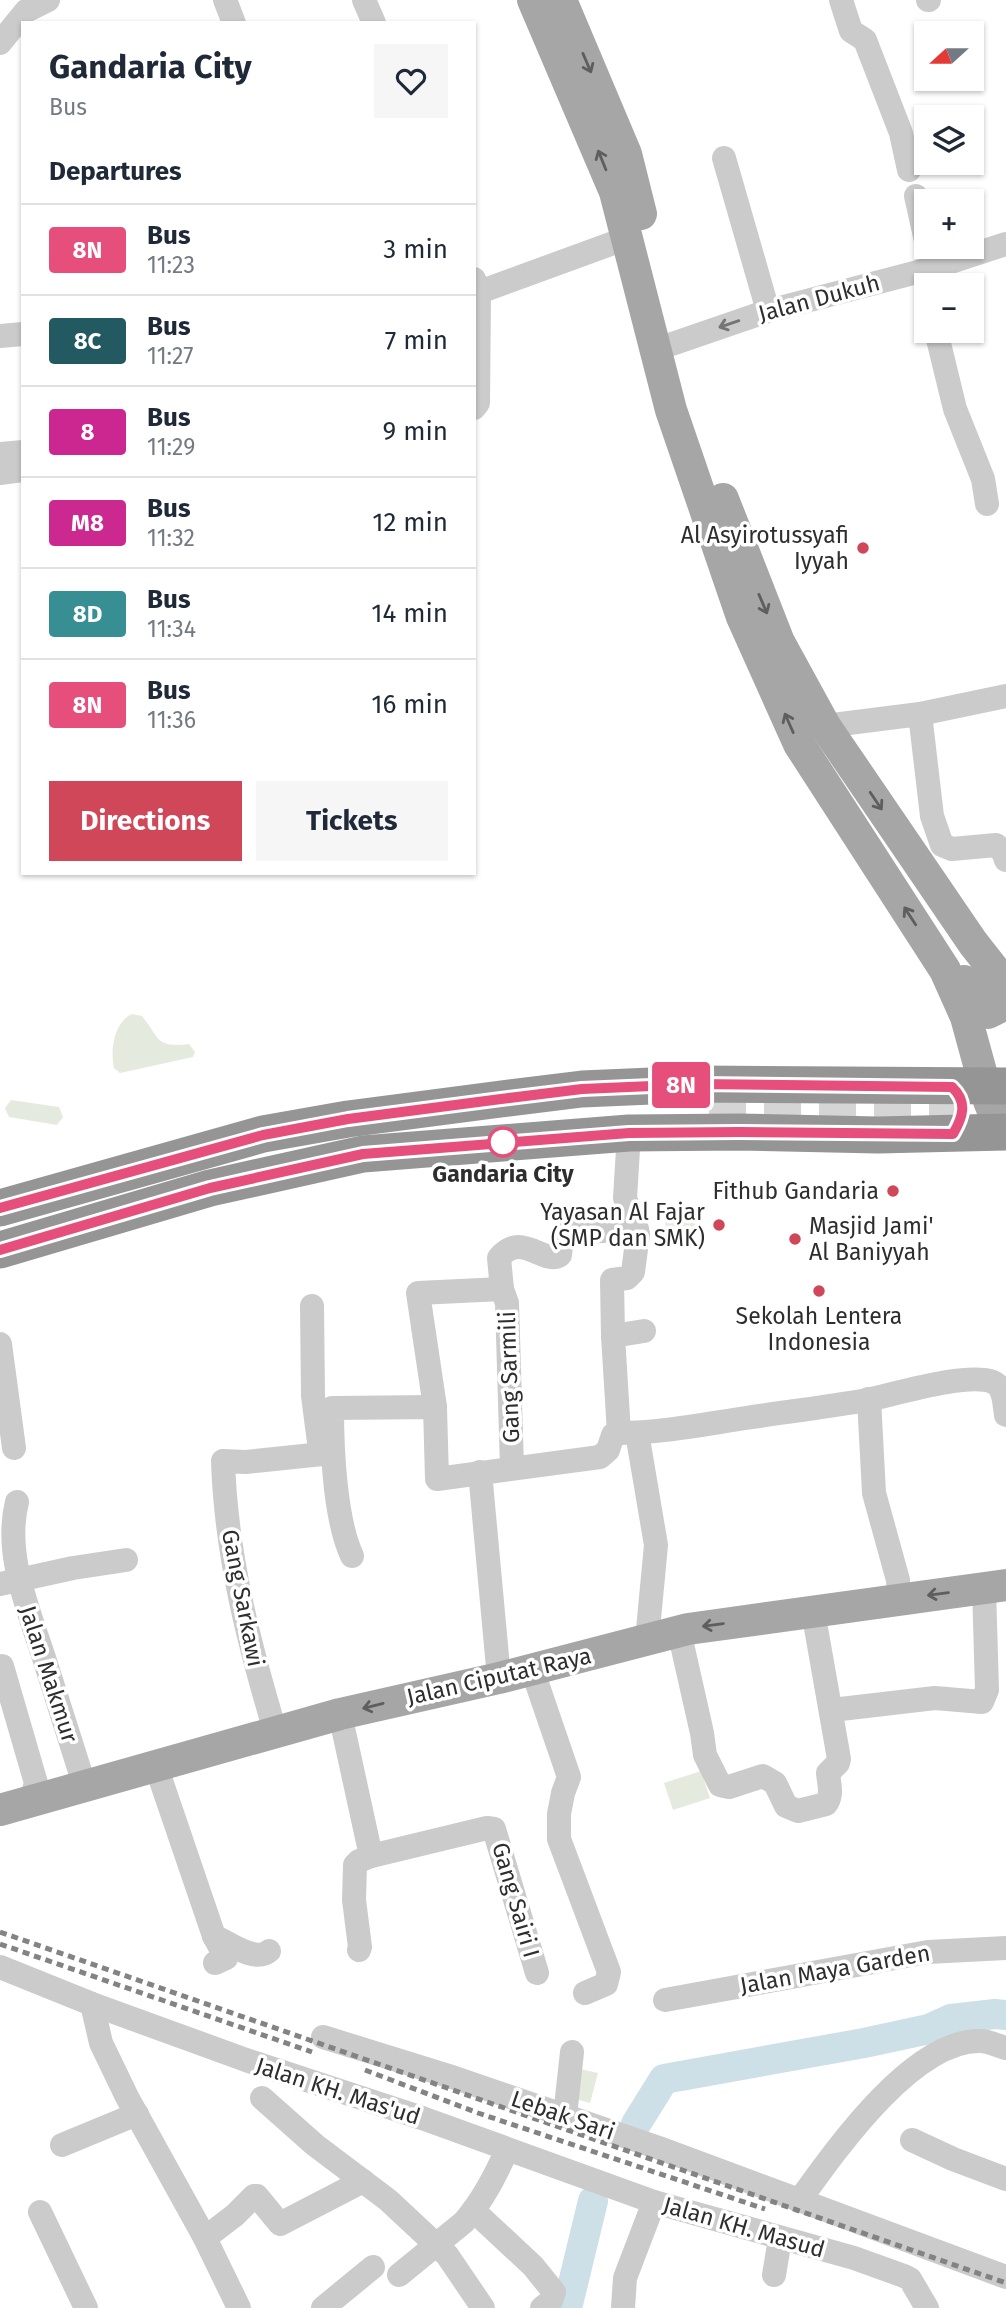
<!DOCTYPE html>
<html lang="en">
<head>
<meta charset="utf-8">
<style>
  body { margin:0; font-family:"Fira Sans",sans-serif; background:#f6f6f7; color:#1f2937; height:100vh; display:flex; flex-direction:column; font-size:26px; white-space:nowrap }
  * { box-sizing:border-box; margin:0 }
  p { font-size:23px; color:#747a83 }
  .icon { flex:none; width:38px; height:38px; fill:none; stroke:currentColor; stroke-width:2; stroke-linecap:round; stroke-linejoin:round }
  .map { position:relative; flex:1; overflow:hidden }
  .drawer { position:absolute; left:21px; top:21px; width:455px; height:854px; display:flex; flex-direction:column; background:#fff; border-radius:0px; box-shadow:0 2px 5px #0004 }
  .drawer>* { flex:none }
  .badge { padding:0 14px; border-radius:5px; font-size:24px; line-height:46px }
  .needle { width:46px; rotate:249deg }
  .buttons { position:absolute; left:914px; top:21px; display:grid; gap:14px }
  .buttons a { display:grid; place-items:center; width:70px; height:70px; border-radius:0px; background:#fff; box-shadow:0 2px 5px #0004; font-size:35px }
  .map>.badge { position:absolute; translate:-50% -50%; box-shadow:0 0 0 4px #fff }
  h2 { padding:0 28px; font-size:26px; line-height:63px }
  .round { display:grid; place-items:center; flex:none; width:74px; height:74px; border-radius:0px; background:#f6f6f7 }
  .summary { display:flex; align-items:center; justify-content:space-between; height:119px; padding:0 28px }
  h1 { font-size:33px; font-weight:700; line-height:52px }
  .primary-button { display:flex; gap:14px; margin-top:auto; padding:14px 28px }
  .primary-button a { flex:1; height:80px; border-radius:0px; background:#cf4759; color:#fff; font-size:28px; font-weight:700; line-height:80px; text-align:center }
  .primary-button a+a { background:#f6f6f7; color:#1f2937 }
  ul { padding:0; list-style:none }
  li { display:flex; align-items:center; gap:21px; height:91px; padding:0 28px; border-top:2px solid #e0e1e3 }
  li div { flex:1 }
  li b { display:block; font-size:26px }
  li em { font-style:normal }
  li .badge { min-width:77px; font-weight:700; text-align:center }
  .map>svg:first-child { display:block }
  .green { fill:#e5eade }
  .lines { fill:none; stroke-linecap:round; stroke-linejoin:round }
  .river { stroke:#cddfe7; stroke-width:30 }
  .highway-tunnel { stroke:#d5d5d5; stroke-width:37; stroke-dasharray:37 18; stroke-linecap:butt }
  .minor { stroke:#cbcbcb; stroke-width:24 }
  .major { stroke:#a6a6a6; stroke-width:32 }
  .highway { stroke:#959595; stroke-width:37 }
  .rail { stroke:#838383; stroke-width:5; stroke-dasharray:7 5; stroke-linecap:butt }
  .oneway { stroke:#5e5e5e }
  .oneway2 { stroke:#757575 }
  .line-casing { stroke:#fff; stroke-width:16 }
  .line { stroke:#e64f7c; stroke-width:10 }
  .poi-dot { fill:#cf4759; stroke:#fff; stroke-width:2.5 }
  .stop-dot { fill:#fff; stroke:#e64f7c; stroke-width:3.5 }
  .labels { text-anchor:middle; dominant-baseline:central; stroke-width:7; stroke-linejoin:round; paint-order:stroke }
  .street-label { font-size:23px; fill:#2e2e2e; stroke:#fff }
  .poi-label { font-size:23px; fill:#2e2e2e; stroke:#fff; text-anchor:end }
  .stop-label { font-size:23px; font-weight:bold; fill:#2e2e2e; stroke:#fff }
</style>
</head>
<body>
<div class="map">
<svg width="1006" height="2308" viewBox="0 0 1006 2308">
  <rect width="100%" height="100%" fill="#fff"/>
  <g class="green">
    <path d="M 132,1014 L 142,1016 C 160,1038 155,1048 189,1044 L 195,1052 L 193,1057 L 120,1073 L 114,1068 C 110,1050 114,1022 132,1014 Z"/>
    <path d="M 11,1100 L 59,1107 L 63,1117 L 57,1125 L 9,1117 L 5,1108 Z"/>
    <path d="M 665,1214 L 695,1214 L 696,1238 L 666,1238 Z"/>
    <path d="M 701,1771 L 710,1798 L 673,1810 L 664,1783 Z"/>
    <path d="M 580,2069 L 598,2073 L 590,2103 L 572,2098 Z"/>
  </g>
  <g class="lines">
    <g class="river">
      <path d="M 636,2124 L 664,2079 L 864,2043 L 929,2029 L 951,2019 L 995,2014 L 1006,2015"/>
      <path d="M 562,2308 L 568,2304 L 593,2201"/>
    </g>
    <path class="highway-tunnel" d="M 709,1107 L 1006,1104"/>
    <g class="minor">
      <path d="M 225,0 L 234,23"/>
      <path d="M 364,0 L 374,23"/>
      <path d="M 841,0 L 851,31 L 865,40 L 901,133 L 909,170"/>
      <path d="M 928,0 L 929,0"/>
      <path d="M 0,43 L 26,11 L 48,0"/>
      <path d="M 724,158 L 768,311"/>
      <path d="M 916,196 L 926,241"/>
      <path d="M 474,279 L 479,293 L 478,403 L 474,408"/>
      <path d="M 474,294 L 627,238"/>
      <path d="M 936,331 L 955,409 L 983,479 L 987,504"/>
      <path d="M 0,336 L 23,334"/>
      <path d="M 672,344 L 768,311 L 929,269 L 1006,244"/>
      <path d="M 0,454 L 23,452"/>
      <path d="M 0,473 L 23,470"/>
      <path d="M 920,714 L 1006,696"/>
      <path d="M 825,726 L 920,714 L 932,816 L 942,845 L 952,849 L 996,845 L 1003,852 L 1006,860"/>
      <path d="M 502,1289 L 499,1258 C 521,1230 544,1266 560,1255 L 562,1237 L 567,1233 L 637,1229"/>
      <path d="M 312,1306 L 313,1396 L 319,1442"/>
      <path d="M 613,1336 L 612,1280 L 627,1278 L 633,1272 L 638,1234 L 625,1198 L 629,1133"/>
      <path d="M 0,1344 L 14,1448"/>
      <path d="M 869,1399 L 874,1493 L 898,1580 L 899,1599"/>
      <path d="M 435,1407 L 418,1293 L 502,1289 L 507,1303 L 512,1467"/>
      <path d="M 619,1433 C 661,1433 705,1424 746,1418 C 786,1412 827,1407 867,1400 C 896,1394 967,1372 993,1382 C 1005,1387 1004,1404 1006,1415"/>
      <path d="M 619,1433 L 613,1336 L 644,1331"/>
      <path d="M 637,1433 L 656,1545 L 647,1640"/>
      <path d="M 480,1472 L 499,1678"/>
      <path d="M 17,1502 C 4,1554 28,1608 44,1658 C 58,1701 71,1744 85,1787"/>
      <path d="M 352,1556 C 335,1519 332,1450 332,1408 L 435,1407 L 437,1479 L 600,1457 L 608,1450 L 613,1435 L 619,1433"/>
      <path d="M 0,1584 L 73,1568 L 126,1560"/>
      <path d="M 679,1631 L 702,1733 L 705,1755 L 720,1785 L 729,1787 L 763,1776 L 775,1783 L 786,1806 L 798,1811 L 826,1804 C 833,1796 829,1783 828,1773 L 838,1763 L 839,1759 L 813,1611"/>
      <path d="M 2,1666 L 36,1783 L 34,1790"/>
      <path d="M 532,1669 L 569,1777 L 563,1793 L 559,1814 L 559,1839 L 609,1972 L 606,1984 L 585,1993"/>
      <path d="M 832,1710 L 935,1698 L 982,1702 L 987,1690 L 984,1588"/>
      <path d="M 340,1714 L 371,1856 L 359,1861 L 355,1865 L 354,1900 L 360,1947 L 359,1950"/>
      <path d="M 276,1734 C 249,1644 226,1555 223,1461 L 246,1462 L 332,1453"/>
      <path d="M 156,1766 L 214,1936 L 226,1958 L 215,1963"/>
      <path d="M 371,1856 L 487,1828 L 494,1829 L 537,1973"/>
      <path d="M 214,1936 C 229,1943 255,1963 269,1951"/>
      <path d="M 0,1967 L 92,2004 L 246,2060 L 422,2118 L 654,2202 L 854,2258 L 904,2276 L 910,2279 L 927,2308"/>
      <path d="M 665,2000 L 928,1952 L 1006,1948"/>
      <path d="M 92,2004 L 101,2043 L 127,2097 L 205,2238 L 239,2308"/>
      <path d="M 323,2037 L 455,2078 L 659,2148 L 1006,2277"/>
      <path d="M 262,2098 L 315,2145 L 388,2200 L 447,2255 L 483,2308"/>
      <path d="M 565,2116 L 572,2052"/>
      <path d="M 912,2140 L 953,2159 L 1006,2179"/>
      <path d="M 62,2145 L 137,2114"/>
      <path d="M 799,2201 C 835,2151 912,2040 980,2041 C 989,2041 998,2046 1006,2048"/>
      <path d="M 474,2211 L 533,2266 L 554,2292 L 551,2301 L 542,2308"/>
      <path d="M 40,2212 L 86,2308"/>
      <path d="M 205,2238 L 235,2215 L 254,2196 L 257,2196 L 280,2224 L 363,2181"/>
      <path d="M 399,2275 L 464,2222 C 483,2200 495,2176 507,2150"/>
      <path d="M 774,2275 L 780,2239"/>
      <path d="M 323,2308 L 373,2267"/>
      <path d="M 623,2308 L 625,2278 L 654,2202"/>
    </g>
    <g class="major">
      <path d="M 533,0 L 615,192 L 671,410 L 742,617 L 799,744 L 945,970 L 966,1017 L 989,1101 L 995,1116 L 1006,1130"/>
      <path d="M 561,0 L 626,154 L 641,214"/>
      <path d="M 723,499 L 779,642 L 825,726 L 973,943 L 1006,985"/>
      <path d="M 964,981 C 970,996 973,1007 988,1013 L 998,1008 L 999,993 L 995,972"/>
      <path d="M 0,1810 L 340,1714 L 499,1678 L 688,1629 L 1006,1585"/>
    </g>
    <g class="highway">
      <path d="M 0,1208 L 263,1134 L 348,1119 L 501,1099 L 582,1089 L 698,1084 L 1006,1086"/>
      <path d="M 0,1250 L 210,1188 L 363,1154 L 629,1133 L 739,1132 L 878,1135 L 1006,1132"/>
    </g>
    <g class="rail">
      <path d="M 0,1932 L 1006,2283"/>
      <path d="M 0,1944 L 312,2052"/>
      <path d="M 365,2070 L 478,2113 L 765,2209"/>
    </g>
  </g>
  <defs><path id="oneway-shaft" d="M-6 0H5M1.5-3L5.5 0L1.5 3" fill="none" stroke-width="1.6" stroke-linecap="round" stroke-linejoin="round" transform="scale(1.75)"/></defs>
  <g class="oneway">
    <use href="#oneway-shaft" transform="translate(587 63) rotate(67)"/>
    <use href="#oneway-shaft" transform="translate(602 160) rotate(-112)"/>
    <use href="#oneway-shaft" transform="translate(763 604) rotate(67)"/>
    <use href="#oneway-shaft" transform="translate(789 723) rotate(-114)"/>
    <use href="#oneway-shaft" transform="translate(876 801) rotate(56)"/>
    <use href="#oneway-shaft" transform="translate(910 916) rotate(-123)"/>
    <use href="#oneway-shaft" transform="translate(938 1594) rotate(173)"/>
    <use href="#oneway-shaft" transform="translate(713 1625) rotate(172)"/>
    <use href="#oneway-shaft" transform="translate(373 1706) rotate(166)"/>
  </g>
  <use class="oneway2" href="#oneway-shaft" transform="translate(729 324) rotate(161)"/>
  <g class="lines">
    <g class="line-casing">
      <path id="line" d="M 0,1208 L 263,1135 L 348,1119 L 501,1099 L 582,1089 L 698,1084 L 952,1087 C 968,1102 963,1117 953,1134 L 739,1132 L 629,1133 L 363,1154 L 210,1188 L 0,1250"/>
    </g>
    <use href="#line" class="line"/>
  </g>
  <g class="poi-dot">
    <circle cx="863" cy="548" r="7"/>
    <circle cx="893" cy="1191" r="7"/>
    <circle cx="719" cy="1225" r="7"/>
    <circle cx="795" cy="1239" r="7"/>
    <circle cx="819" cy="1291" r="7"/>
  </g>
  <circle class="stop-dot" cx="503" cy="1142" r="14"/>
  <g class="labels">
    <g class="street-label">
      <text transform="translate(819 298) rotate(-15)">Jalan Dukuh</text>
      <text transform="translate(509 1377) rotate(-92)">Gang Sarmili</text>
      <text transform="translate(243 1598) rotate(79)">Gang Sarkawi</text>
      <text transform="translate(49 1674) rotate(72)">Jalan Makmur</text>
      <text transform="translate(499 1676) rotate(-13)">Jalan Ciputat Raya</text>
      <text transform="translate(516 1900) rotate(74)">Gang Sairi I</text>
      <text transform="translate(835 1969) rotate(-10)">Jalan Maya Garden</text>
      <text transform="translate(338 2091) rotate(18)">Jalan KH. Mas'ud</text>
      <text transform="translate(563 2115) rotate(19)">Lebak Sari</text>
      <text transform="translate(744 2227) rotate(16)">Jalan KH. Masud</text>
    </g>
    <g class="poi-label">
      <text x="849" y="535">Al Asyirotussyafi<tspan x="849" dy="26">Iyyah</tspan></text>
      <text x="879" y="1191">Fithub Gandaria</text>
      <text x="705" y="1212">Yayasan Al Fajar<tspan x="705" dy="26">(SMP dan SMK)</tspan></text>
      <text x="809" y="1226" text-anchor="start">Masjid Jami'<tspan x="809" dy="26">Al Baniyyah</tspan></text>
      <text x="819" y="1316" text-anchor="middle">Sekolah Lentera<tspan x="819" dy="26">Indonesia</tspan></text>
    </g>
    <g class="stop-label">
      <text x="503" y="1174">Gandaria City</text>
    </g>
  </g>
</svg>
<div class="buttons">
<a><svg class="needle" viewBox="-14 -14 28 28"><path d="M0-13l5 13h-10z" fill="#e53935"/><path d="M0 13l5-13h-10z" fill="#747a83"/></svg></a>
<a><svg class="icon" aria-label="layers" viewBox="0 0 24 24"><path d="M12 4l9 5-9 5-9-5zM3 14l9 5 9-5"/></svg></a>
<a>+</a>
<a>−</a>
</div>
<b class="badge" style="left:681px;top:1085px;background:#e64f7c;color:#fff">8N</b>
<section class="drawer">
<div class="summary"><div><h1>Gandaria City</h1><p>Bus</p></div><a class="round"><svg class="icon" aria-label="heart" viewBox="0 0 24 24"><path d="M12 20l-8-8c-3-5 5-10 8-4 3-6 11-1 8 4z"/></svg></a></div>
<h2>Departures</h2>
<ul>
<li><span class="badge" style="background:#e64f7c;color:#fff">8N</span><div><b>Bus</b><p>11:23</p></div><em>3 min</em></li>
<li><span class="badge" style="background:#235a61;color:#fff">8C</span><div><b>Bus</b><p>11:27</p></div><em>7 min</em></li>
<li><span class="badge" style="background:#cc2790;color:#fff">8</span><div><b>Bus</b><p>11:29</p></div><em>9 min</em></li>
<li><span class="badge" style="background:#cb2990;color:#fff">M8</span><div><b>Bus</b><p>11:32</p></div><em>12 min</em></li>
<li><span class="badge" style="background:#378f93;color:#fff">8D</span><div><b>Bus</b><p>11:34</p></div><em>14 min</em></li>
<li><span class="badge" style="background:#e64f7c;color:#fff">8N</span><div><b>Bus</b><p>11:36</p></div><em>16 min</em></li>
</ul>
<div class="primary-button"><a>Directions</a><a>Tickets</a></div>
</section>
</div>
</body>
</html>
